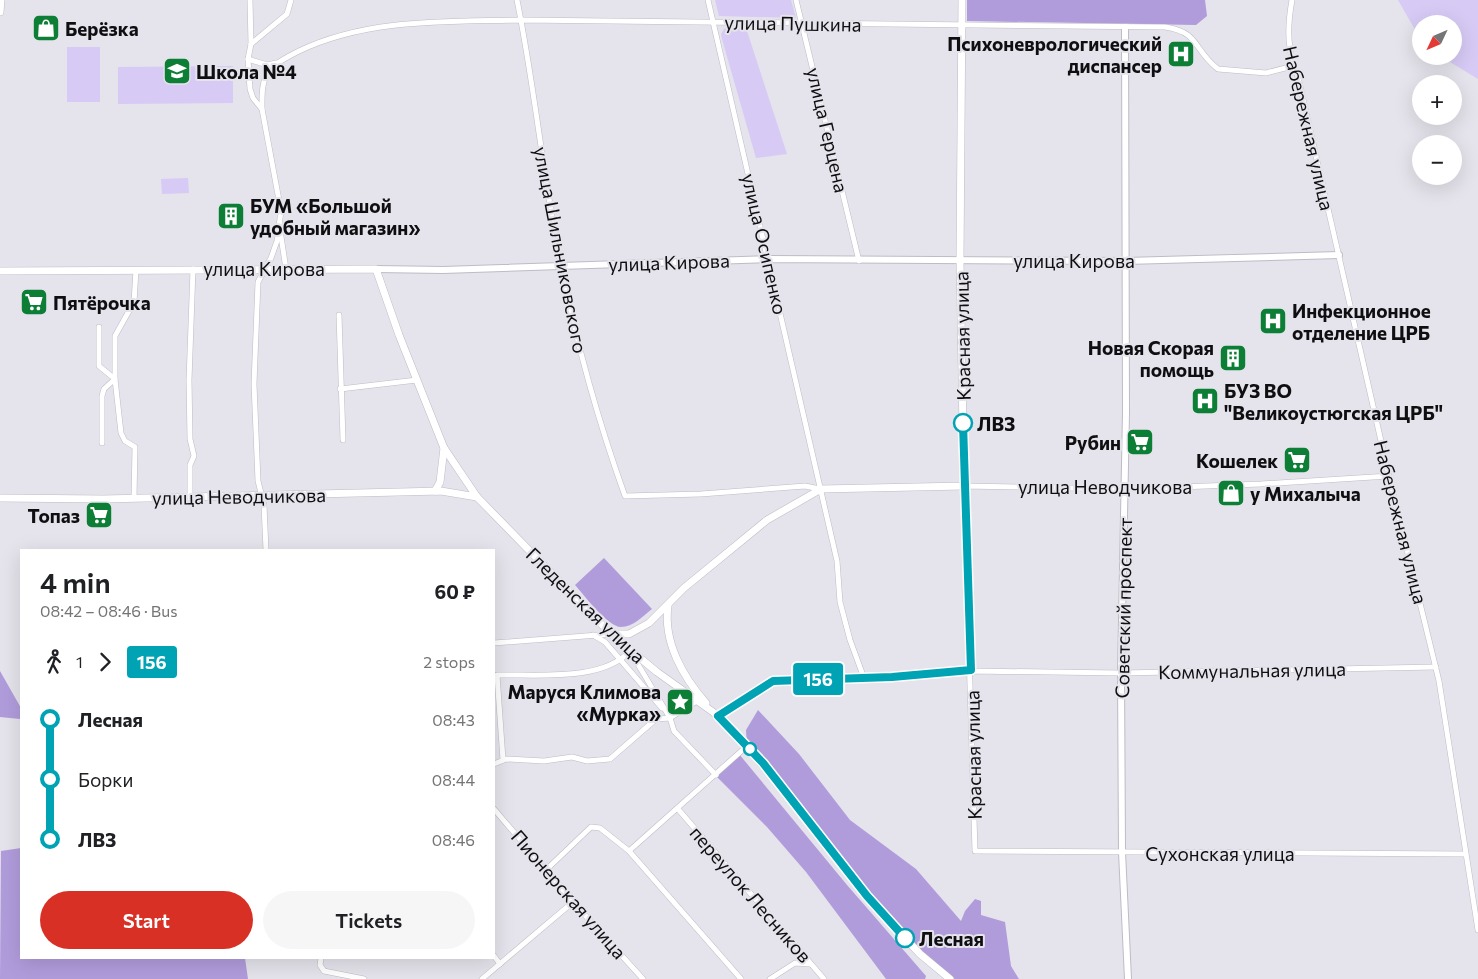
<!DOCTYPE html>
<html lang="en">
<head>
<meta charset="utf-8">
<style>
  body { margin:0; font-family:Commissioner,sans-serif; background:#f6f6f6; color:#202124; height:100vh; display:flex; flex-direction:column; font-size:19px; white-space:nowrap }
  * { box-sizing:border-box; margin:0 }
  p { font-size:16px; color:#757577 }
  .icon { flex:none; width:28px; height:28px; fill:none; stroke:currentColor; stroke-width:2; stroke-linecap:round; stroke-linejoin:round }
  .map { position:relative; flex:1; overflow:hidden }
  .side { position:absolute; left:20px; top:549px; width:475px; height:410px; display:flex; flex-direction:column; background:#fff; border-radius:0px; box-shadow:0 5px 20px #0002 }
  .side>* { flex:none }
  .badge { padding:0 10px; border-radius:4px; font-size:18px; line-height:32px }
  .needle { width:32px; rotate:226deg }
  .buttons { position:absolute; left:1412px; top:15px; display:grid; gap:10px }
  .buttons a { display:grid; place-items:center; width:50px; height:50px; border-radius:50%; background:#fff; box-shadow:0 5px 20px #0002; font-size:25px }
  .map>.badge { position:absolute; translate:-50% -50%; box-shadow:0 0 0 2px #fff }
  .legs { display:flex; align-items:center; gap:8px; height:55px; padding:0 20px; font-size:16px }
  .legs p { margin-inline-start:auto }
  .head { display:flex; align-items:center; justify-content:space-between; height:85px; padding:0 20px }
  h1 { font-size:28px; font-weight:600; line-height:38px }
  .cta { display:flex; gap:10px; margin-top:auto; padding:10px 20px }
  .cta a { flex:1; height:58px; border-radius:30px; background:#d93025; color:#fff; font-size:20px; font-weight:600; line-height:58px; text-align:center }
  .cta a+a { background:#f6f6f6; color:#202124 }
  ul { padding:0 20px; list-style:none }
  li { display:flex; align-items:center; gap:18px; height:60px; font-size:19px }
  li i { display:grid; place-items:center; width:8px; height:100%; margin:0 6px; background:currentColor }
  li i::after { content:''; width:12px; height:12px; margin:-6px; border:4px solid; border-radius:50%; background:#fff }
  li p { margin-inline-start:auto }
  li:first-child i { background:linear-gradient(#0000 50%,currentColor 0) }
  li:last-child i { background:linear-gradient(currentColor 50%,#0000 0) }
  .map>svg:first-child { display:block }
  .green { fill:#d7caf5 }
  .forest { fill:#b09cdb }
  .lines { fill:none; stroke-linecap:round; stroke-linejoin:round }
  .minor-casing { stroke:#bebcc4; stroke-width:6 }
  .tertiary-casing { stroke:#bebcc4; stroke-width:8 }
  .secondary-casing { stroke:#bebcc4; stroke-width:8 }
  .minor { stroke:#fff; stroke-width:5 }
  .tertiary { stroke:#fff; stroke-width:6 }
  .secondary { stroke:#fff; stroke-width:7 }
  .line-1-casing { stroke:#fff; stroke-width:11 }
  .line-1 { stroke:#00a3b4; stroke-width:8 }
  .stop-1-dot { fill:#fff; stroke:#00a3b4; stroke-width:2.5 }
  .labels { text-anchor:middle; dominant-baseline:central; stroke-width:4; stroke-linejoin:round; paint-order:stroke }
  .street-label { font-size:19px; fill:#0f0f11; stroke:#e5e3eb }
  .poi-label { font-size:19px; font-weight:bold; fill:#0f0f11; stroke:#e5e3eb; text-anchor:start }
  .stop-label { font-size:19px; font-weight:bold; fill:#0f0f11; stroke:#e5e3eb; text-anchor:start }
</style>
</head>
<body>
<div class="map">
<svg width="1478" height="979" viewBox="0 0 1478 979">
  <rect width="100%" height="100%" fill="#e5e3eb"/>
  <g class="green">
    <path d="M 715,0 L 791,0 L 796,18 L 719,16 Z"/>
    <path d="M 1398,0 L 1478,0 L 1478,79 L 1440,56 L 1454,56 L 1454,24 L 1421,24 L 1421,40 Z"/>
    <path d="M 731,27 L 746,28 L 787,154 L 756,158 L 722,39 L 721,34 L 724,29 Z"/>
    <rect x="67" y="47" width="33" height="55"/>
    <path d="M 233,66 L 233,103 L 118,104 L 118,67 Z"/>
    <path d="M 188,178 L 189,193 L 162,194 L 161,179 Z"/>
  </g>
  <g class="forest">
    <path d="M 967,0 L 1205,0 L 1207,16 L 1196,25 L 967,21 Z"/>
    <path d="M 604,558 L 652,609 C 643,616 633,627 621,627 C 608,627 584,595 575,585 Z"/>
    <path d="M 0,671 L 21,708 L 21,733 L 20,719 L 0,717 Z"/>
    <path d="M 758,710 L 799,754 L 850,820 L 916,869 L 961,921 L 965,911 L 975,899 L 981,901 L 981,915 L 1005,922 L 1011,966 L 1019,979 L 950,979 L 897,930 L 747,746 L 746,730 Z"/>
    <path d="M 739,754 L 847,885 L 926,976 L 925,979 L 886,979 L 806,872 L 767,827 L 716,776 Z"/>
    <path d="M 21,848 L 21,958 L 245,958 L 248,979 L 0,979 L 1,851 Z"/>
  </g>
  <g class="lines">
    <g class="minor-casing">
      <g id="minor">
        <path d="M 250,0 L 251,44 L 248,59 L 250,89 L 253,98 L 262,109 L 281,211 L 277,241 L 271,258 L 258,282 L 254,384 L 258,481 L 264,505 L 266,550"/>
        <path d="M 517,0 C 535,88 543,178 561,266 C 577,345 598,421 625,496 L 701,494 L 805,486 L 820,489"/>
        <path d="M 708,0 L 837,561 L 840,602 L 850,640 L 864,678"/>
        <path d="M 796,0 L 859,261"/>
        <path d="M 1292,0 C 1287,27 1287,51 1298,77 L 1389,476 L 1439,681 L 1478,930"/>
        <path d="M 251,44 L 287,14 L 291,0"/>
        <path d="M 248,59 L 267,65 L 276,63"/>
        <path d="M 262,109 C 262,96 261,81 270,69 C 277,62 291,55 299,51 C 368,18 447,22 521,20 L 1165,27 C 1200,32 1193,50 1218,69 L 1266,73 L 1293,66"/>
        <path d="M 280,230 L 286,269"/>
        <path d="M 339,315 L 343,440"/>
        <path d="M 99,327 L 99,366 L 115,379 L 104,389 L 102,396 L 102,443"/>
        <path d="M 340,389 L 417,380"/>
        <path d="M 1389,476 L 1261,484 L 1124,489 L 964,486 L 975,851 L 1465,854"/>
        <path d="M 190,497 L 190,465 L 194,456 L 190,439 L 189,380 L 193,269"/>
        <path d="M 134,498 L 135,447 L 125,441 L 121,433 L 115,379 L 115,336 L 134,302 L 136,270"/>
        <path d="M 593,635 L 605,642 L 662,708"/>
        <path d="M 494,643 L 611,634"/>
        <path d="M 718,717 L 773,681 L 800,679 L 892,677 L 971,671 L 1121,673 L 1436,667"/>
        <path d="M 503,760 L 497,675 C 536,674 602,682 630,651 L 670,718 L 674,731 L 716,775"/>
        <path d="M 494,764 L 506,759 L 544,761 L 572,757 L 587,761 L 610,759 L 656,719 L 670,718 L 697,701"/>
        <path d="M 494,809 L 573,902 L 643,979"/>
        <path d="M 678,809 L 824,979"/>
        <path d="M 629,851 L 741,979"/>
        <path d="M 547,869 L 591,827 L 600,828 L 629,851 L 747,746"/>
        <path d="M 494,956 L 500,964"/>
        <path d="M 321,958 L 320,965 L 324,971 L 364,979"/>
        <path d="M 482,979 L 573,902"/>
        <path d="M 770,979 L 795,963 L 810,964"/>
      </g>
    </g>
    <g class="tertiary-casing">
      <g id="tertiary">
        <path d="M 1125,27 L 1126,412 L 1121,673 L 1122,852 L 1128,979"/>
        <path d="M 376,269 L 443,270 L 769,259 L 1126,261 L 1339,255"/>
      </g>
    </g>
    <g class="secondary-casing">
      <g id="secondary">
        <path d="M 0,12 L 1,0"/>
        <path d="M 0,271 L 376,269 L 399,335 L 444,448 L 477,497 L 611,634 L 657,672 L 713,712 L 729,727 L 782,787 L 877,908 L 920,954 L 950,979"/>
        <path d="M 435,491 L 440,482 L 444,448"/>
        <path d="M 0,498 L 103,499 L 441,491 L 477,497"/>
        <path d="M 668,606 C 663,642 683,677 706,703"/>
        <path d="M 612,634 L 629,634 L 649,623 L 684,588 L 767,520 L 821,489 L 964,486 L 960,260 L 962,0"/>
      </g>
    </g>
    <use href="#minor" class="minor"/>
    <use href="#tertiary" class="tertiary"/>
    <use href="#secondary" class="secondary"/>
  </g>
  <g class="lines">
    <g class="line-1-casing">
      <path id="line-1" d="M 905,938 L 867,896 L 763,763 L 718,716 L 773,681 L 892,677 L 971,670 L 963,423"/>
    </g>
    <use href="#line-1" class="line-1"/>
  </g>
  <defs>
    <g id="shop-square" transform="scale(1.4375)"><rect x="-9" y="-9" width="18" height="18" rx="4" fill="#0c7e35" stroke="#e5e3eb"/><path d="M-5-2.5h2.3a2.7 3.5 0 0 1 5.4 0H5L5.5 6h-11ZM-1.5-2.5h3a1.5 2.3 0 0 0-3 0Z" fill="#fff"/></g>
    <g id="hospital-square" transform="scale(1.4375)"><rect x="-9" y="-9" width="18" height="18" rx="4" fill="#0c7e35" stroke="#e5e3eb"/><path d="M-5-5h3v3.5h4V-5h3V5h-3V1.5h-4V5h-3Z" fill="#fff"/></g>
    <g id="school-square" transform="scale(1.4375)"><rect x="-9" y="-9" width="18" height="18" rx="4" fill="#0c7e35" stroke="#e5e3eb"/><path d="M0-5L7-2L0 1L-7-2ZM-4 1L0 2.5L4 1V4Q0 6-4 4Z" fill="#fff"/></g>
    <g id="building-square" transform="scale(1.4375)"><rect x="-9" y="-9" width="18" height="18" rx="4" fill="#0c7e35" stroke="#e5e3eb"/><path d="M-4-6H4V6H1V3H-1V6H-4ZM-2.5-4.3h1.7v1.8h-1.7ZM.8-4.3h1.7v1.8H.8ZM-2.5-1h1.7V.8h-1.7ZM.8-1h1.7V.8H.8Z" fill="#fff"/></g>
    <g id="supermarket-square" transform="scale(1.4375)"><rect x="-9" y="-9" width="18" height="18" rx="4" fill="#0c7e35" stroke="#e5e3eb"/><path d="M-6-5.5h2.5l.6 2H6L4.5 2H-2.5L-4.4-4H-6ZM-1.5 3.2a1.3 1.3 0 1 0 .1 0ZM3 3.2a1.3 1.3 0 1 0 .1 0Z" fill="#fff"/></g>
    <g id="sight-square" transform="scale(1.4375)"><rect x="-9" y="-9" width="18" height="18" rx="4" fill="#0c7e35" stroke="#e5e3eb"/><path d="M0-6L1.8-2.2L6-1.7L2.9 1.2L3.7 5.4L0 3.3L-3.7 5.4L-2.9 1.2L-6-1.7L-1.8-2.2Z" fill="#fff"/></g>
  </defs>
  <g fill-rule="evenodd">
    <use href="#shop-square" x="46" y="28"/>
    <use href="#hospital-square" x="1181" y="54"/>
    <use href="#school-square" x="177" y="71"/>
    <use href="#building-square" x="231" y="216"/>
    <use href="#supermarket-square" x="34" y="302"/>
    <use href="#hospital-square" x="1273" y="321"/>
    <use href="#building-square" x="1233" y="358"/>
    <use href="#hospital-square" x="1205" y="401"/>
    <use href="#supermarket-square" x="1140" y="442"/>
    <use href="#supermarket-square" x="1297" y="460"/>
    <use href="#shop-square" x="1231" y="493"/>
    <use href="#supermarket-square" x="99" y="515"/>
    <use href="#sight-square" x="680" y="702"/>
  </g>
  <g class="stop-1-dot">
    <circle cx="963" cy="423" r="9"/>
    <circle cx="750" cy="749" r="6"/>
    <circle cx="905" cy="938" r="9"/>
  </g>
  <g class="labels">
    <g class="street-label">
      <text transform="translate(793 23) rotate(1)">улица Пушкина</text>
      <text transform="translate(1309 128) rotate(77)">Набережная улица</text>
      <text transform="translate(828 130) rotate(77)">улица Герцена</text>
      <text transform="translate(765 244) rotate(77)">улица Осипенко</text>
      <text transform="translate(561 250) rotate(79)">улица Шильниковского</text>
      <text x="1074" y="260">улица Кирова</text>
      <text transform="translate(669 262) rotate(-2)">улица Кирова</text>
      <text x="264" y="268">улица Кирова</text>
      <text transform="translate(962 336) rotate(-91)">Красная улица</text>
      <text x="1105" y="486">улица Неводчикова</text>
      <text transform="translate(239 496) rotate(-1)">улица Неводчикова</text>
      <text transform="translate(1401 522) rotate(76)">Набережная улица</text>
      <text transform="translate(586 605) rotate(44)">Гледенская улица</text>
      <text transform="translate(1123 608) rotate(-89)">Советский проспект</text>
      <text transform="translate(1252 670) rotate(-1)">Коммунальная улица</text>
      <text transform="translate(973 755) rotate(-91)">Красная улица</text>
      <text x="1220" y="853">Сухонская улица</text>
      <text transform="translate(569 894) rotate(49)">Пионерская улица</text>
      <text transform="translate(751 894) rotate(49)">переулок Лесников</text>
    </g>
    <g class="poi-label">
      <text x="65" y="28">Берёзка</text>
      <text x="1162" y="43" text-anchor="end">Психоневрологический<tspan x="1162" dy="22">диспансер</tspan></text>
      <text x="196" y="71">Школа №4</text>
      <text x="250" y="205">БУМ «Большой<tspan x="250" dy="22">удобный магазин»</tspan></text>
      <text x="53" y="302">Пятёрочка</text>
      <text x="1292" y="310">Инфекционное<tspan x="1292" dy="22">отделение ЦРБ</tspan></text>
      <text x="1214" y="347" text-anchor="end">Новая Скорая<tspan x="1214" dy="22">помощь</tspan></text>
      <text x="1224" y="390">БУЗ ВО<tspan x="1224" dy="22">"Великоустюгская ЦРБ"</tspan></text>
      <text x="1121" y="442" text-anchor="end">Рубин</text>
      <text x="1278" y="460" text-anchor="end">Кошелек</text>
      <text x="1250" y="493">у Михалыча</text>
      <text x="80" y="515" text-anchor="end">Топаз</text>
      <text x="661" y="691" text-anchor="end">Маруся Климова<tspan x="661" dy="22">«Мурка»</tspan></text>
    </g>
    <g class="stop-label">
      <text x="977" y="423">ЛВЗ</text>
      <text x="919" y="938">Лесная</text>
    </g>
  </g>
</svg>
<div class="buttons">
<a><svg class="needle" viewBox="-14 -14 28 28"><path d="M0-13l5 13h-10z" fill="#e53935"/><path d="M0 13l5-13h-10z" fill="#757577"/></svg></a>
<a>+</a>
<a>−</a>
</div>
<b class="badge" style="left:818px;top:679px;background:#00a3b4;color:#fff">156</b>
<section class="side">
<div class="head"><div><h1>4 min</h1><p>08:42 – 08:46 · Bus</p></div><b>60 ₽</b></div>
<div class="legs"><svg class="icon" aria-label="walk" viewBox="0 0 24 24"><circle cx="13" cy="4" r="2"/><path d="M13 8l-2 6 4 7M11 14l-3 7M7 12l3-4h3l4 4"/></svg>1<svg class="icon" aria-label="forward" viewBox="0 0 24 24"><path d="M9 5l7 7-7 7"/></svg><b class="badge" style="background:#00a3b4;color:#fff">156</b><p>2 stops</p></div>
<ul>
<li><i style="color:#00a3b4"></i><b>Лесная</b><p>08:43</p></li>
<li><i style="color:#00a3b4"></i><span>Борки</span><p>08:44</p></li>
<li><i style="color:#00a3b4"></i><b>ЛВЗ</b><p>08:46</p></li>
</ul>
<div class="cta"><a>Start</a><a>Tickets</a></div>
</section>
</div>
</body>
</html>
